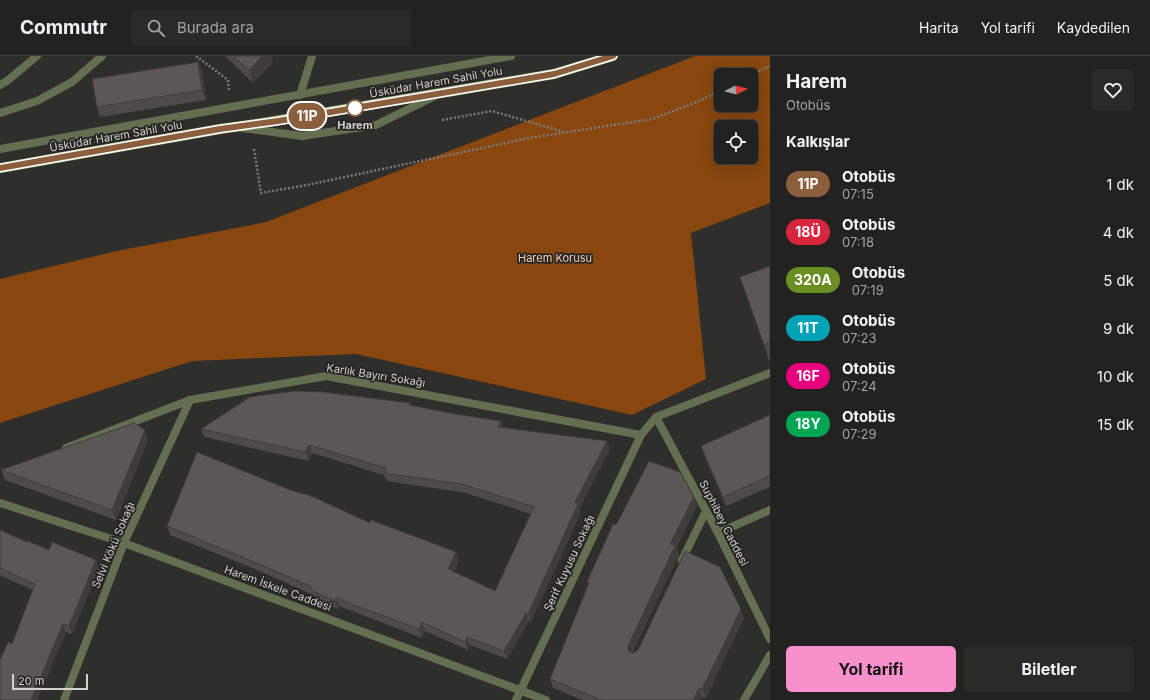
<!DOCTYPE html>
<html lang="tr">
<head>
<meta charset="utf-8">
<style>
  body { margin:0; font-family:Inter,sans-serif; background:#2a2a29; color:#f1f3f6; height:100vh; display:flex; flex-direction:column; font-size:15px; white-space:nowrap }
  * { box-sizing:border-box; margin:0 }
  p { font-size:13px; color:#a2a4a5 }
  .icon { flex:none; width:22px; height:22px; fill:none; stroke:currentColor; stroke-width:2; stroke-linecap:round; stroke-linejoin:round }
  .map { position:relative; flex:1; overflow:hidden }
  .drawer { display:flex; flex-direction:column; background:#222220; width:380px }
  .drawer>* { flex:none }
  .badge { padding:0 8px; border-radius:13px; font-size:14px; line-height:26px }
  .needle { width:26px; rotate:84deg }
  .fabs { position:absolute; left:714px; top:12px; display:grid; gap:8px }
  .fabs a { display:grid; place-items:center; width:44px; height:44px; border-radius:6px; background:#222220; box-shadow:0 4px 16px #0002,0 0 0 1px #3f3f3e; font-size:20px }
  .scale { position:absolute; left:12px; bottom:10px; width:76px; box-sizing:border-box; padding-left:4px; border:2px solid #d2d1cf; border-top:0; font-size:11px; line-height:14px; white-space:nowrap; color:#d2d1cf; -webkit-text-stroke:3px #252421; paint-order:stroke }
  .map>.badge { position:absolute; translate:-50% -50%; box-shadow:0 0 0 2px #fff }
  h2 { padding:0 16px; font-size:15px; line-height:36px }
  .round { display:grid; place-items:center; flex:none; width:42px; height:42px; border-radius:6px; background:#2a2a29 }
  .overview { display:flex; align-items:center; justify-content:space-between; height:68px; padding:0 16px }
  h1 { font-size:19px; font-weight:700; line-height:30px }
  .primary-button { display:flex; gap:8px; margin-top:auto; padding:8px 16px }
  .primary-button a { flex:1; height:46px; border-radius:6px; background:#f890cc; color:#111; font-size:16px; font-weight:700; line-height:46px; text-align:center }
  .primary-button a+a { background:#2a2a29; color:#f1f3f6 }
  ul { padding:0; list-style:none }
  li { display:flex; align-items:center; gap:12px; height:48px; padding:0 16px }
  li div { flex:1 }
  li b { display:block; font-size:15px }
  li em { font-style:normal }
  li .badge { min-width:44px; font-weight:700; text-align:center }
  header { display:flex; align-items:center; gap:24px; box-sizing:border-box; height:56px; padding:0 20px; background:#222220; border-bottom:1px solid #3f3f3e }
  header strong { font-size:19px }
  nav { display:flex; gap:22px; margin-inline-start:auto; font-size:14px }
  .search { width:280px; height:36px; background:#2a2a29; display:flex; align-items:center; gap:10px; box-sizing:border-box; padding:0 14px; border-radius:6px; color:#a2a4a5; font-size:15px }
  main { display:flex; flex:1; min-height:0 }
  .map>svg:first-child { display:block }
  .forest { fill:#87470f; fill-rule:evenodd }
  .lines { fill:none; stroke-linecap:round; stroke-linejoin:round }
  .path { stroke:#7b7b78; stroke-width:2.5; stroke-dasharray:2 2; stroke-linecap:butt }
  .service { stroke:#636f50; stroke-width:8 }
  .minor { stroke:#636f50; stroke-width:8 }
  .tertiary { stroke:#636f50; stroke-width:8 }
  .primary { stroke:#97ae6e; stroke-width:10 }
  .wall { fill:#4d4b48 }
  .shaded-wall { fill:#3f3d3b }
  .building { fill:#5a5754; stroke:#3f3d3b }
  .line-casing { stroke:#fff; stroke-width:9 }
  .line { stroke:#8b5e3c; stroke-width:6 }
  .stop-dot { fill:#fff; stroke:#8b5e3c; stroke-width:2 }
  .labels { text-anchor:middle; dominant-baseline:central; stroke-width:3.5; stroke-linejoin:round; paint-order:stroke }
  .street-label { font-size:11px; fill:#d2d1cf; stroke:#252421 }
  .stop-label { font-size:11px; font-weight:bold; fill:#d2d1cf; stroke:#252421 }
  .park-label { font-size:11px; fill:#f7d1b7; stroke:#252421 }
</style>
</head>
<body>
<header>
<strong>Commutr</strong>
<div class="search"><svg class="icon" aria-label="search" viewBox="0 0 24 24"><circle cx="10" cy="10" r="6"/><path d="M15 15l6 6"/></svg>Burada ara</div>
<nav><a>Harita</a><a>Yol tarifi</a><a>Kaydedilen</a></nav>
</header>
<main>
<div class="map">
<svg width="770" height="644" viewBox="0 0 770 644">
  <rect width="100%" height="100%" fill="#2e2e2a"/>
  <path class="forest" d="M 695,0 L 770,0 L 770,147 L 691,177 L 706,323 L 632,359 L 356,298 L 192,305 L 0,367 L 0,223 L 112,196 L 266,166 ZM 721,19 L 751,19 L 751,49 L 721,49 ZM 721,71 L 751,71 L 751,101 L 721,101 Z"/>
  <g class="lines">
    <g class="path">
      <path d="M 196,0 L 228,24 L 229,34"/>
      <path d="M 751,19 L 770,10"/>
      <path d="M 442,64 L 492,55 L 564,76"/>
      <path d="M 254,93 L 261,137 L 307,129 L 529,82 L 652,63 L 697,46 L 721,34"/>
    </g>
    <g class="service">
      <path d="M 0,29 L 7,25 L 37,0"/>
      <path d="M 300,39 L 312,0"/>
      <path d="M 0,57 L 37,45 L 72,26 L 102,0"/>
      <path d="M 243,72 L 302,80 L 376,69 L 433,41"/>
      <path d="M 0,93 L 511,0"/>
      <path d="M 682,504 L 706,455"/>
    </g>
    <g class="minor">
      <path d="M 656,361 L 718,477 L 770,583"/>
      <path d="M 66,392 L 190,344 L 326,320 L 641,379 L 656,361 L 770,317"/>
      <path d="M 0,447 L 124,487 L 546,644"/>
      <path d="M 718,477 L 770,454"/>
      <path d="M 64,644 L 124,487 L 190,344"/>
      <path d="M 516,644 L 641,379"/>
    </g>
    <path class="tertiary" d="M 744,644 L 770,599"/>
    <path class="primary" d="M 0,112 L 220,73 L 263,67 L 554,18 L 613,0"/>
  </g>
  <g class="wall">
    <path d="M 225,0 L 271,0 L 273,6 L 253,27 Z"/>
    <path d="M 198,6 L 202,16 L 206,44 L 100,61 L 97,51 Z"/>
    <path d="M 770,210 L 770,304 L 769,305 L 764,289 Z"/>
    <path d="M 410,347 L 411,349 L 455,358 L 501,365 L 503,372 L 610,393 L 579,453 L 581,456 L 531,566 L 529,565 L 507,603 L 470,589 L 468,594 L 425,575 L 422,582 L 339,550 L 338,553 L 314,542 L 313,539 L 262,516 L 170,479 L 167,470 L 370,467 L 459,504 L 454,516 L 495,535 L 531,458 L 466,437 L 387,425 L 384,419 L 312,397 L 309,405 L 204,381 L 201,373 Z"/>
    <path d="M 770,359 L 770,431 L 726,450 L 704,399 L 701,390 Z"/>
    <path d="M 148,384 L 116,464 L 5,424 L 1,414 Z"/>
    <path d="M 694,441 L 697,450 L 676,492 L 679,499 L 632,597 L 633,597 L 744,562 L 706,642 L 702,641 L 701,644 L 582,644 L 553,632 L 550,623 L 588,529 L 587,526 L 616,469 Z"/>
    <path d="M 0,474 L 27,486 L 99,512 L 72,578 L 66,576 L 37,644 L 0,644 L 33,534 L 1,520 L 0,521 Z"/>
  </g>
  <g class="shaded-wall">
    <path d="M 262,0 L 271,0 L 273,6 L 253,27 L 249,14 Z"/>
    <path d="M 198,6 L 202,16 L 206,44 L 202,34 Z"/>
    <path d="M 501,365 L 504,374 L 498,371 Z"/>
    <path d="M 145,374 L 148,384 L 116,464 L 112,454 Z"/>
    <path d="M 607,385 L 610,393 L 579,453 L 581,456 L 531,566 L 528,558 L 575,446 Z"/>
    <path d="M 309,389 L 312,397 L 309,405 L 305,396 Z"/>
    <path d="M 694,441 L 697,450 L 676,492 L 679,499 L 631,599 L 628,595 L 628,590 L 670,488 Z"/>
    <path d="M 456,496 L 459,504 L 451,522 L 448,513 Z"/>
    <path d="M 96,504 L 99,512 L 72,578 L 69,570 Z"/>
    <path d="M 336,542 L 339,550 L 338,553 L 335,545 Z"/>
    <path d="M 741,553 L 744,562 L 706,642 L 702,633 Z"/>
    <path d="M 526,557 L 529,565 L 507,603 L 504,595 Z"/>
    <path d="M 422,566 L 425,575 L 422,582 L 419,573 Z"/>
    <path d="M 63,568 L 66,576 L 37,644 L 31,644 Z"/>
    <path d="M 467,581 L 470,589 L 468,594 L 465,586 Z"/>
    <path d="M 699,632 L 702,641 L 701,644 L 693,644 Z"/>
  </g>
  <g class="building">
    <path d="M 233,0 L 262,0 L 249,14 Z"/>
    <path d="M 198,6 L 202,34 L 97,51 L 92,23 Z"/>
    <path d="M 770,210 L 770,286 L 764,289 L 740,221 Z"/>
    <path d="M 294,335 L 323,336 L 410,347 L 409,349 L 455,358 L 501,365 L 498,371 L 607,385 L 575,446 L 578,448 L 528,558 L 526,557 L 504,595 L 467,581 L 465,586 L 422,566 L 419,573 L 336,542 L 335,545 L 311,534 L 312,531 L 259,508 L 167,470 L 197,396 L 293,435 L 309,439 L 370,467 L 371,464 L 456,496 L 448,513 L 495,535 L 534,451 L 462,428 L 384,417 L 386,412 L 309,389 L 305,396 L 201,373 L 250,341 Z"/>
    <path d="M 770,359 L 770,420 L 723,441 L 701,390 Z"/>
    <path d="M 134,367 L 145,374 L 112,454 L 1,414 Z"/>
    <path d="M 649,405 L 680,416 L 694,441 L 670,488 L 675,490 L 628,590 L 628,595 L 633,597 L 638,594 L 685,495 L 720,511 L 741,553 L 702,633 L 699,632 L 693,644 L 601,644 L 550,623 L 589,527 L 587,526 L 596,506 L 613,468 L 616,469 Z"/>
    <path d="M 0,474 L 27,486 L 28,485 L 49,494 L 52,486 L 96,504 L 69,570 L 63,568 L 31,644 L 0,644 L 0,604 L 8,586 L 12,588 L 35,528 L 0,512 Z"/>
  </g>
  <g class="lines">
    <g class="line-casing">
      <path id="line" d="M 0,112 L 220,73 L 278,65 L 554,18 L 613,0"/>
    </g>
    <use href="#line" class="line"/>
  </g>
  <circle class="stop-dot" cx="355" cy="52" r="8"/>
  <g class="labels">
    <g class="street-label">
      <text transform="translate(436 26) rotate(-10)">Üsküdar Harem Sahil Yolu</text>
      <text transform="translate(116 80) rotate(-10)">Üsküdar Harem Sahil Yolu</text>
      <text transform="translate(376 319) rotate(9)">Karlık Bayırı Sokağı</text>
      <text transform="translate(724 467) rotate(63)">Suphibey Caddesi</text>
      <text transform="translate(113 489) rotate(-67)">Selvi Kökü Sokağı</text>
      <text transform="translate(569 507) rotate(-65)">Şerif Kuyusu Sokağı</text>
      <text transform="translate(278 532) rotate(20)">Harem İskele Caddesi</text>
    </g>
    <g class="stop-label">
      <text x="355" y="69">Harem</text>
    </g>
    <g class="park-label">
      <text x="555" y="202">Harem Korusu</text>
    </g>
  </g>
</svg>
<div class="fabs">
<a><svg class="needle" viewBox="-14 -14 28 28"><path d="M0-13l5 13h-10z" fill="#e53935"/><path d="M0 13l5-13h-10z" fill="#a2a4a5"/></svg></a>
<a><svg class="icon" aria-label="locate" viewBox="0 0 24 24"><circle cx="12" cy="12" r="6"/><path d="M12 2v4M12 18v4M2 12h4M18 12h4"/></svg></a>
</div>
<div class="scale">20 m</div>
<b class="badge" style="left:307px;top:60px;background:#8b5e3c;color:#fff">11P</b>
</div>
<section class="drawer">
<div class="overview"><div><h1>Harem</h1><p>Otobüs</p></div><a class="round"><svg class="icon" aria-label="heart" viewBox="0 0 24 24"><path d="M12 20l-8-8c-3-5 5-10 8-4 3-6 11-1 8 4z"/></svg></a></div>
<h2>Kalkışlar</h2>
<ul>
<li><span class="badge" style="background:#8b5e3c;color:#fff">11P</span><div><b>Otobüs</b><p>07:15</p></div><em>1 dk</em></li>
<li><span class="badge" style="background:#d7263d;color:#fff">18Ü</span><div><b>Otobüs</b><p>07:18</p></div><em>4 dk</em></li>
<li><span class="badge" style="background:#6b8e23;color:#fff">320A</span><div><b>Otobüs</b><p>07:19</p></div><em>5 dk</em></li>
<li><span class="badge" style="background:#00a3b4;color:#fff">11T</span><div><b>Otobüs</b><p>07:23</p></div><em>9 dk</em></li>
<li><span class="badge" style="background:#e6007e;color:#fff">16F</span><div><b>Otobüs</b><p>07:24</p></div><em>10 dk</em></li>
<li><span class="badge" style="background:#00a651;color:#fff">18Y</span><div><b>Otobüs</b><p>07:29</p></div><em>15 dk</em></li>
</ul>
<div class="primary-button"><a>Yol tarifi</a><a>Biletler</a></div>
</section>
</main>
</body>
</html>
